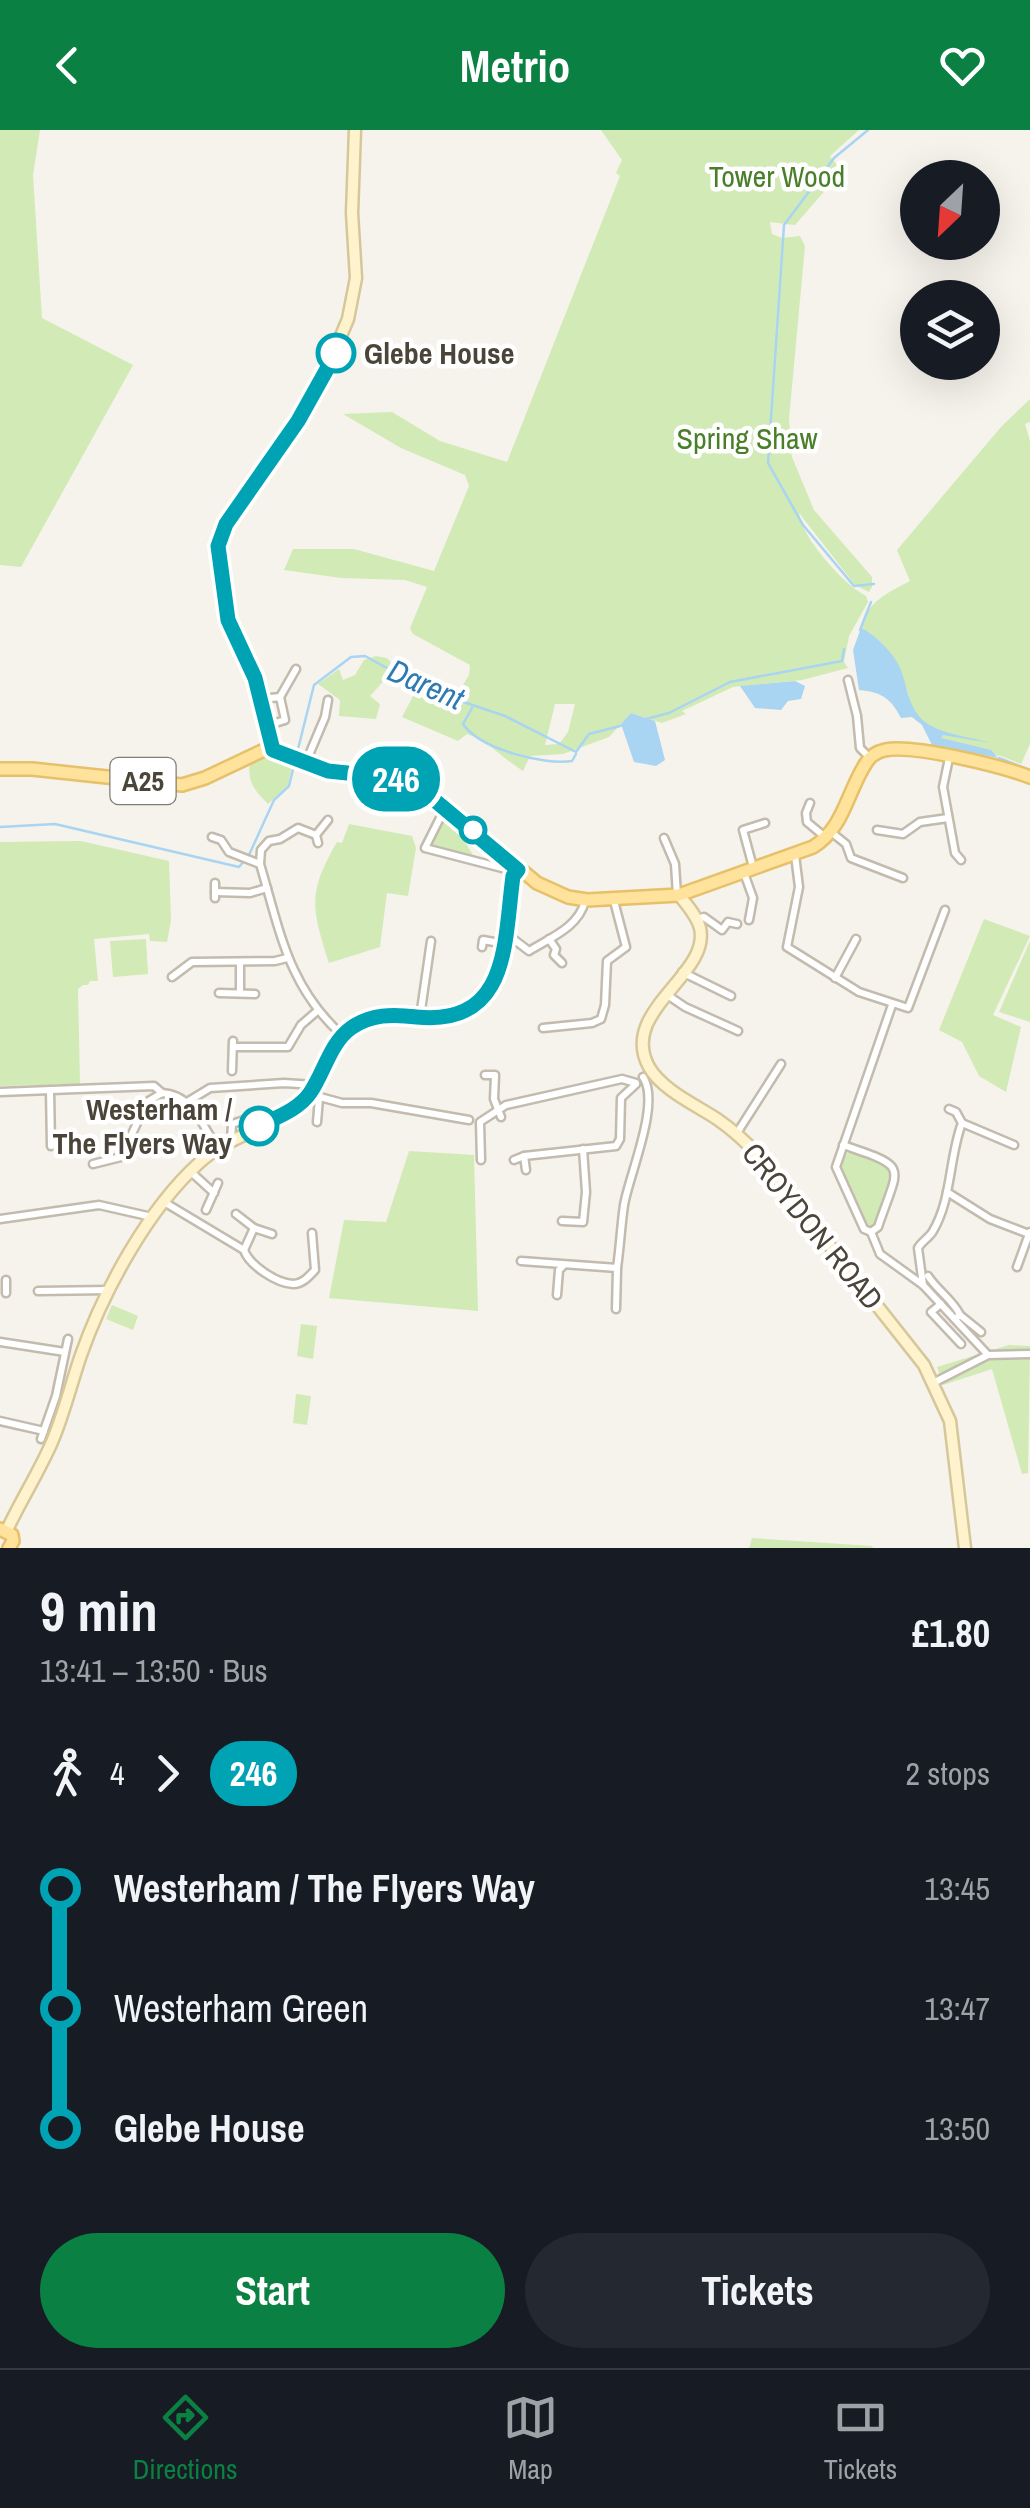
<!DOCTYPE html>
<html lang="en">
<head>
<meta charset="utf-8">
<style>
  body { margin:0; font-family:"Archivo Narrow",sans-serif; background:#242831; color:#f1f3f6; height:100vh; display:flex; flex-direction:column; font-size:38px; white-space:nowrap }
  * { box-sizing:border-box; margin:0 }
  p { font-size:32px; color:#9ea1a6 }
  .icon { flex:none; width:55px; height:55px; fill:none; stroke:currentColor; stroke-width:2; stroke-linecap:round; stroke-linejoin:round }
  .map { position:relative; height:1418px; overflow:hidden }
  .side { display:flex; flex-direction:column; background:#171b24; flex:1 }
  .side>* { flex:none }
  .badge { padding:0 20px; border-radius:32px; font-size:35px; line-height:65px }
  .needle { width:65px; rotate:205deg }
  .fabs { position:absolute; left:900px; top:30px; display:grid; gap:20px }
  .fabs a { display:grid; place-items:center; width:100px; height:100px; border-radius:50%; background:#171b24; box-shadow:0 10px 40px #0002; font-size:50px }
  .map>.badge { position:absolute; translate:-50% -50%; box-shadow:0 0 0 5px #fff }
  .legs { display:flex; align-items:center; gap:15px; height:110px; padding:0 40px; font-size:32px }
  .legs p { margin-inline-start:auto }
  .summary { display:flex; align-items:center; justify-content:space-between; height:170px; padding:0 40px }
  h1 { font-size:55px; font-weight:800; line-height:75px }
  .action { display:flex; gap:20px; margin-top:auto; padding:20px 40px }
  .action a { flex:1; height:115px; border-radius:60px; background:#0b8043; color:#fff; font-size:40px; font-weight:800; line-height:115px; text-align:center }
  .action a+a { background:#242831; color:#f1f3f6 }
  ul { padding:0 40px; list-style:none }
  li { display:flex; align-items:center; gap:35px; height:120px; font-size:38px }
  li i { display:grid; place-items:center; width:15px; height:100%; margin:0 12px; background:currentColor }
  li i::after { content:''; width:25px; height:25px; margin:-12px; border:8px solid; border-radius:50%; background:#171b24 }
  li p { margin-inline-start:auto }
  li:first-child i { background:linear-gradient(#0000 50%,currentColor 0) }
  li:last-child i { background:linear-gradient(currentColor 50%,#0000 0) }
  header { display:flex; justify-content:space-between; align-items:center; height:130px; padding:0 40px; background:#0b8043; color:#fff; font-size:45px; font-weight:800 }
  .tabs { display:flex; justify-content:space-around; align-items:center; height:140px; border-top:2px solid #363941; background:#171b24; font-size:28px; color:#9ea1a6 }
  .tabs a { display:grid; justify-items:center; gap:5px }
  .tabs .selected { color:#0b8043 }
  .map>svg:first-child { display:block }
  .green { fill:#d2eab5; fill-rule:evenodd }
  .water { fill:#a9d4f2 }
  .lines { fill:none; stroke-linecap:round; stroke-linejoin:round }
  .stream { stroke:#a9d4f2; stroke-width:2.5 }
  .street-casing { stroke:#c2bbae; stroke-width:11 }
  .secondary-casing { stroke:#d6c79b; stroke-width:15 }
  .primary-casing { stroke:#e6c16a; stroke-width:16 }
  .street { stroke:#fff; stroke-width:6 }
  .secondary { stroke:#fff3cd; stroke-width:10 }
  .primary { stroke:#ffe39c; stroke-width:11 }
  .line-1-casing { stroke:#fff; stroke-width:22 }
  .line-1 { stroke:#00a3b4; stroke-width:15 }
  .stop-1-dot { fill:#fff; stroke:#00a3b4; stroke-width:5 }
  .labels { text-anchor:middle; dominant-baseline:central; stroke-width:9; stroke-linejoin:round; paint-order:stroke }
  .shield { fill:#fff; stroke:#817c74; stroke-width:2.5 }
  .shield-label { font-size:28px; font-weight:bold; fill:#4b4439 }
  .park-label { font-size:30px; fill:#4a7f2a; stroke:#fff }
  .stop-label { font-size:30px; font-weight:bold; fill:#4b4439; stroke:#fff; text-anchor:start }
  .street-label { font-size:30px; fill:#4b4439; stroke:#fff }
  .water-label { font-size:32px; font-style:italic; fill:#2e7ab2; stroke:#fff }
</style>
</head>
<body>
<header><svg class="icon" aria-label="back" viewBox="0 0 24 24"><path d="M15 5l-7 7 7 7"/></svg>Metrio<svg class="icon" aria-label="heart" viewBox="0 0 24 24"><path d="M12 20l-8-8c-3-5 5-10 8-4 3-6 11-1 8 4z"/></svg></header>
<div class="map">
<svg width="1030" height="1418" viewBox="0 0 1030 1418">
  <rect width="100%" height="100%" fill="#f6f3ec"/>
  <g class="green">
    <path d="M 0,0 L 40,0 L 33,45 L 42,188 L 133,235 L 21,437 L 0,435 Z"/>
    <path d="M 601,0 L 859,0 L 830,26 L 842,41 L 795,95 L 770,92 L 772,104 L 782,108 L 800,106 L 805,116 L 789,289 L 792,327 L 814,380 L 872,447 L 872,457 L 869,462 L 855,455 L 799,383 C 802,408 843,454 866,466 L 868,472 L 849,506 L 844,532 L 848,538 L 802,550 L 733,557 L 682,581 L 686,584 L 662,593 L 631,583 L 609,607 L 563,624 L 530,626 L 523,641 C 502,628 490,612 467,604 L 458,611 L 402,587 L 419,555 L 454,570 L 469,545 L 470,535 L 413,504 L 410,498 L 427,457 L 405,450 L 341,448 L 284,440 L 293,419 L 354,419 L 434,441 L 469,356 L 465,345 L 401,318 L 343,284 L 392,282 L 440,311 L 507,332 L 620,46 L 616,43 L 622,30 ZM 555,574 L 575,574 L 568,602 L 559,614 L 545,615 Z"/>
    <path d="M 1030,269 L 1030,292 L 1025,294 L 1030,311 L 1030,614 L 1021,634 L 1001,626 L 944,617 L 938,618 L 936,623 L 923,595 L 912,587 C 912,558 889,510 861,498 C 867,471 888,463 910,451 L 897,420 L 1001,297 Z"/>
    <path d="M 376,526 L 387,528 L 393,535 L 388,546 L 370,566 L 380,574 L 376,589 L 339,586 L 340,570 L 318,554 L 339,539 L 343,550 L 355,545 L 364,530 Z"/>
    <path d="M 267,624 L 293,632 L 288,655 L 268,674 C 252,658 246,649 251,627 Z"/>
    <path d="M 445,685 L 448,685 L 473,725 L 431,715 Z"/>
    <path d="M 349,694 L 412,706 L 416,718 L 408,766 L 387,763 L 380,817 L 329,833 C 312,778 307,764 337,712 L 342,713 Z"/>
    <path d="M 81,711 L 169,731 L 171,790 L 167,812 L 150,811 L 149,804 L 94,809 L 98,851 L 90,851 L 88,855 L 83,855 L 78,859 L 80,954 L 0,956 L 0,712 Z"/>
    <path d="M 984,789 L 1030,806 L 993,885 L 1021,897 L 1006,962 L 979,946 L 962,912 L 939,900 Z"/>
    <path d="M 146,809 L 148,844 L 113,847 L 110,811 Z"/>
    <path d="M 1030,811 L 1030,892 L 999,882 Z"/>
    <path d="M 409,1021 L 474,1025 L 478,1181 L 329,1168 L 344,1090 L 386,1092 Z"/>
    <path d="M 853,1022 L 891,1038 L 893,1048 L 872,1099 L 864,1093 L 840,1042 L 843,1025 Z"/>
    <path d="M 112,1175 L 138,1186 L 133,1200 L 106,1189 Z"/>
    <path d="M 301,1194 L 317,1196 L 313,1229 L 297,1226 Z"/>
    <path d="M 1009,1215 L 1030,1216 L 1028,1343 L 1022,1344 L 992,1239 L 943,1255 L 937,1237 Z"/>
    <path d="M 296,1264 L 311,1266 L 307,1295 L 293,1293 Z"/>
    <path d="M 752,1408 L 872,1416 L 873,1418 L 749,1418 Z"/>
  </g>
  <g class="water">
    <path d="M 861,498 C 874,503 895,525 900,538 C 908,557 908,581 928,594 C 945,605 971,607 990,613 L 943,605 L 941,608 L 991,620 L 998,628 L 944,617 L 938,618 L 936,623 L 922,595 L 912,587 L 901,588 C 891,568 881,562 859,560 L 853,520 Z"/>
    <path d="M 795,551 L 805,556 L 801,569 L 788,571 L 781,580 L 755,578 L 740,556 Z"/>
    <path d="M 631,583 L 655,591 L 665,630 L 656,636 L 634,632 L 621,594 Z"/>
  </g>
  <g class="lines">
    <g class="stream">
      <path d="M 868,0 L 834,28 L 784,95 L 768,333 L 803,395 L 854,456 L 874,454"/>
      <path d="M 860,500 L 871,472"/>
      <path d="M 472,578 L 463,594 C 480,619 542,635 572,631 L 576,624"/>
      <path d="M 646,589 L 669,583 L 730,552 L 842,531 L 844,519"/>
      <path d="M 297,623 L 314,555 L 351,527 L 365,526 L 425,559 L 505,586 L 576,622 L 589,604 L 624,595"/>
      <path d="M 999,628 L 1030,640"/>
      <path d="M 0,697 L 55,694 L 239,737 L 244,731"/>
      <path d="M 249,725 L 274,670 L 289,656 L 295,631"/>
    </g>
    <g class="street-casing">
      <g id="street">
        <path d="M 848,550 L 857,586 L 860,618 L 870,628"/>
        <path d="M 280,567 L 296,539"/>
        <path d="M 261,569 L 280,567 L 285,590 L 269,595"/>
        <path d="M 949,628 L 943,657 L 955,723 L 961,730"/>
        <path d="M 306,632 L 325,587 L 328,570"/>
        <path d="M 810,673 L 806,683 L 807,692 L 825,707"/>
        <path d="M 445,678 L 425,718 L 502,738 L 508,731"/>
        <path d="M 877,700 L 903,704 L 920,692 L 948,688"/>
        <path d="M 831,702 L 846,714 L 851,728 L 903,748"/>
        <path d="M 316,705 L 298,698 L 280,709 L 269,711 L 261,720 L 260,734 C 280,801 288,857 343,906"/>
        <path d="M 212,707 L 221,710 L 229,722 L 260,734"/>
        <path d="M 664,708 L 675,734 L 677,765"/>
        <path d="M 318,713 L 316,705 L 328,690"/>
        <path d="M 795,725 L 799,757 L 787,817 L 859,862 L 908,878 L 945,780"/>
        <path d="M 753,737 L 743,700 L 765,693"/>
        <path d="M 744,743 L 753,768 L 749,790"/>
        <path d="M 215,762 L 250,763 L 267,758"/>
        <path d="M 215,768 L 215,753"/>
        <path d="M 697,789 L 704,787 L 722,800 L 728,792 L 737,794"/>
        <path d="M 508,805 L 529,821 C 550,808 579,797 585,771"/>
        <path d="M 549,809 L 556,819 L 554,825 L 562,833"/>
        <path d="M 482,817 L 483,810 L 505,814"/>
        <path d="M 682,842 L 731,866"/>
        <path d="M 172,847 L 192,832 L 275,831 L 287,828"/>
        <path d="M 835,848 L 856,809"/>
        <path d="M 219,863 L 255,864"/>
        <path d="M 240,863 L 240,832"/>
        <path d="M 666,864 L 685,877 L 738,901"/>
        <path d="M 420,887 L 431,811"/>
        <path d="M 543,898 L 592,893 L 601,889 L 605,875 L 607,831 L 626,817 L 614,771"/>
        <path d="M 233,917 L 288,917 L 301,895 L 316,882"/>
        <path d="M 232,941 L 233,911"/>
        <path d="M 485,945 L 495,945 L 494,969 L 501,987"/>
        <path d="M 50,960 L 51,1016"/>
        <path d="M 0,962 L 154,956 L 162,963"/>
        <path d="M 309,964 L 342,973 L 371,973 L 469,990"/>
        <path d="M 187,972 L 210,958 L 284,953 L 315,955"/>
        <path d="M 317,992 L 319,968"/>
        <path d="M 962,993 L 1014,1015"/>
        <path d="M 737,1003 L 781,934"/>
        <path d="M 231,1010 L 232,994 L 241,991 L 261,995"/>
        <path d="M 843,1015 C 911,1038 899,1034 878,1097 L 871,1102"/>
        <path d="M 524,1026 L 526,1040"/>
        <path d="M 481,1030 L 480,992 L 506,975 L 622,949 L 636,953"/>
        <path d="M 514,1030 L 524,1026 L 616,1016 L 620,1009 L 621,968 L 636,954"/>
        <path d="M 93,1034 L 121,1027 L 147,972 L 162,963 C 192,964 203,996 217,1018"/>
        <path d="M 190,1041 L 214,1063"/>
        <path d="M 947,1062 L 990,1089 L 1029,1104 L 1030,1102"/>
        <path d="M 164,1072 L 244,1120 C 249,1135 276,1153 293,1154 C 303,1154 309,1146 315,1140 L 312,1103"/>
        <path d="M 206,1080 L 218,1053"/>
        <path d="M 236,1084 L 254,1098 L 244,1120"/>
        <path d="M 0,1089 L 99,1075 L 152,1087"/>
        <path d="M 562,1091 L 583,1092 L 586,1062 L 583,1019"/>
        <path d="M 254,1098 L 272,1104"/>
        <path d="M 871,1102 L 864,1099 L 836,1037 L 892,875"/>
        <path d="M 871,1102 L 880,1124 L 923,1155 L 988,1225"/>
        <path d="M 521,1131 L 617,1138 C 620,1117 621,1096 624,1075 C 629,1045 661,973 643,947"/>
        <path d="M 1017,1137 L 1029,1104"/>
        <path d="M 928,1146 C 937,1160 954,1171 960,1185 L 955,1189"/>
        <path d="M 923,1155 L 918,1118 C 922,1111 929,1108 933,1101 C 952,1069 949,1027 962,993 L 956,982 L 949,979"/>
        <path d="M 38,1161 L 110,1160"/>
        <path d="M 6,1163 L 6,1150"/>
        <path d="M 557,1165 L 559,1140 L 564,1135"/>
        <path d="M 941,1174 L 931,1182 L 961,1214"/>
        <path d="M 616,1179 L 617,1139"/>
        <path d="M 960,1185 L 981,1202"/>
        <path d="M 0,1212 L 65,1222"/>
        <path d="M 933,1253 L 988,1225 L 1030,1224"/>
        <path d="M 0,1291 L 44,1301"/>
        <path d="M 41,1309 L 56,1266 L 68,1209"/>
      </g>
    </g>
    <g class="secondary-casing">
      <g id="secondary">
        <path d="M 273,620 L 255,547 L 229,494 L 218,416 L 226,393 L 242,368 L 298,291 L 325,244 L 348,189 L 356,148 L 352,83 L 355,0"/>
        <path d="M 679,765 C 687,775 697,786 700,798 C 711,845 618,881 649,937 C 662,960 696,975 717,989 C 733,1000 746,1012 758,1025 L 924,1235 L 950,1291 L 965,1418"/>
        <path d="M 7,1400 C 21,1370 39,1342 52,1312 C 64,1284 71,1254 81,1225 C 104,1160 148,1079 199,1033 C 228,1006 267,1000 297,976 C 322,957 324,921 347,901 C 367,885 388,884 412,886 C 511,897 503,817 513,746 L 518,740"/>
      </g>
    </g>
    <g class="primary-casing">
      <g id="primary">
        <path d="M 0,639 L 32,639 L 182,655 L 205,648 L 264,620 L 281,622 L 332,642 L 398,649 L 438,671 L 537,753 L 568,767 L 587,770 L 679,765 L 813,717 C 844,698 847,662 866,633 C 870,626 876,622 885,620 C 913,614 1001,636 1030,647"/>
        <path d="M 0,1399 L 12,1405 L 13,1411 L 9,1418"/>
      </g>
    </g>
    <use href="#street" class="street"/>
    <use href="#secondary" class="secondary"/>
    <use href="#primary" class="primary"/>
  </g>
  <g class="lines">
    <g class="line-1-casing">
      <path id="line-1" d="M 259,996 C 277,987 298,980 310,963 C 324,943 330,913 351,898 C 371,884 392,884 417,887 C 510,896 504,812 513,746 L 518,740 L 420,658 L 386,647 L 328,641 L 273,620 L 255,548 L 228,490 L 218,416 L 226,394 L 298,291 L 336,223"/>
    </g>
    <use href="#line-1" class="line-1"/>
  </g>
  <g class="stop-1-dot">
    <circle cx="336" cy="223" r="18"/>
    <circle cx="473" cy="700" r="12"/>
    <circle cx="259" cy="996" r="18"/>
  </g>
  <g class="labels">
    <rect class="shield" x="110.5" y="628" width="65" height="46" rx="8"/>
    <g class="shield-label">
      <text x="143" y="651">A25</text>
    </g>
    <g class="park-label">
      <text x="777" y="46">Tower Wood</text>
      <text x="747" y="308">Spring Shaw</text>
    </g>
    <g class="stop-label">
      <text x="364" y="223">Glebe House</text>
      <text x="232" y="979" text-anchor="end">Westerham /<tspan x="232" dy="34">The Flyers Way</tspan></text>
    </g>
    <g class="street-label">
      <text transform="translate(813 1096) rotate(51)">CROYDON ROAD</text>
    </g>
    <g class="water-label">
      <text transform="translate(426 554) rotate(24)">Darent</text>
    </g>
  </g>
</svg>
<div class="fabs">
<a><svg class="needle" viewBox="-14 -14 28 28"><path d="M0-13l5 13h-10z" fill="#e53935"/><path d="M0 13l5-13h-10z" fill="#9ea1a6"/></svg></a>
<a><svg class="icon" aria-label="layers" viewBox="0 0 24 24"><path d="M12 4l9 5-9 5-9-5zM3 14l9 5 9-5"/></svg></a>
</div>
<b class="badge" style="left:396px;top:649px;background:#00a3b4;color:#fff">246</b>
</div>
<section class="side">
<div class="summary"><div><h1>9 min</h1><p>13:41 – 13:50 · Bus</p></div><b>£1.80</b></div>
<div class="legs"><svg class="icon" aria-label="walk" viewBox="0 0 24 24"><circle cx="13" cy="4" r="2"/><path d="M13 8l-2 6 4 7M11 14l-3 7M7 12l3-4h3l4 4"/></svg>4<svg class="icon" aria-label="forward" viewBox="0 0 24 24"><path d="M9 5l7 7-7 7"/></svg><b class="badge" style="background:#00a3b4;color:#fff">246</b><p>2 stops</p></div>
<ul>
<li><i style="color:#00a3b4"></i><b>Westerham / The Flyers Way</b><p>13:45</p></li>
<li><i style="color:#00a3b4"></i><span>Westerham Green</span><p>13:47</p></li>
<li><i style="color:#00a3b4"></i><b>Glebe House</b><p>13:50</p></li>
</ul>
<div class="action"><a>Start</a><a>Tickets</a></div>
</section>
<nav class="tabs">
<a class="selected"><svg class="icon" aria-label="directions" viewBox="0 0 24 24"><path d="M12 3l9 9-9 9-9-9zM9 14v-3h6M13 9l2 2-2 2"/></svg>Directions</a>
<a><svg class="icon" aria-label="map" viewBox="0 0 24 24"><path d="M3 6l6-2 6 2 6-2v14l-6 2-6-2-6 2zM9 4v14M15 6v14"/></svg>Map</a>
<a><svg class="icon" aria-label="tickets" viewBox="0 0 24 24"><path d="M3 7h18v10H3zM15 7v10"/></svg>Tickets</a>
</nav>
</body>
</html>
